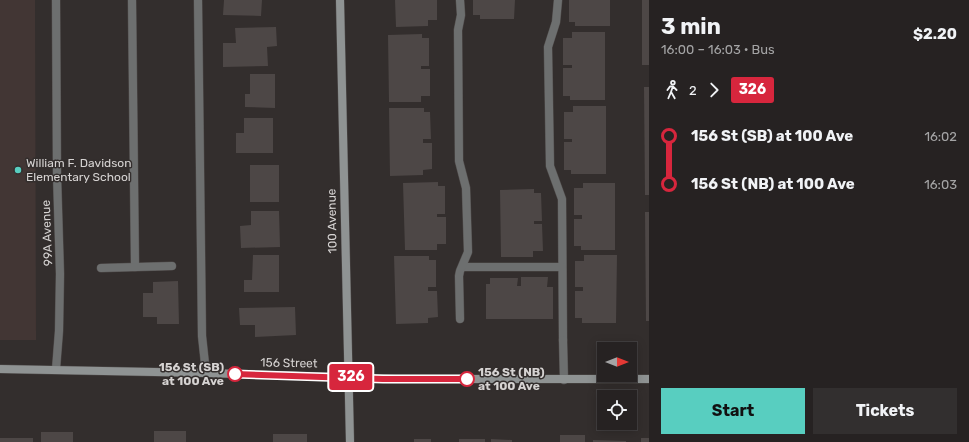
<!DOCTYPE html>
<html lang="en">
<head>
<meta charset="utf-8">
<style>
  body { margin:0; font-family:Rubik,sans-serif; background:#322f2f; color:#f1f3f6; height:100vh; display:flex; flex-direction:column; font-size:15px; white-space:nowrap }
  * { box-sizing:border-box; margin:0 }
  p { font-size:13px; color:#a4a4a5 }
  .icon { flex:none; width:22px; height:22px; fill:none; stroke:currentColor; stroke-width:2; stroke-linecap:round; stroke-linejoin:round }
  .map { position:relative; flex:1; overflow:hidden }
  .side { display:flex; flex-direction:column; background:#262222; width:320px }
  .side>* { flex:none }
  .badge { padding:0 8px; border-radius:3px; font-size:14px; line-height:26px }
  .needle { width:26px; rotate:90deg }
  .fabs { position:absolute; left:597px; top:342px; display:grid; gap:8px }
  .fabs a { display:grid; place-items:center; width:40px; height:40px; border-radius:0px; background:#262222; box-shadow:0 2px 10px #0003,0 0 0 1px #423f40; font-size:20px }
  .map>.badge { position:absolute; translate:-50% -50%; box-shadow:0 0 0 2px #fff }
  .legs { display:flex; align-items:center; gap:6px; height:44px; padding:0 12px; font-size:13px }
  .legs p { margin-inline-start:auto }
  .headline { display:flex; align-items:center; justify-content:space-between; height:68px; padding:0 12px }
  h1 { font-size:22px; font-weight:700; line-height:30px }
  .primary-button { display:flex; gap:8px; margin-top:auto; padding:8px 12px }
  .primary-button a { flex:1; height:46px; border-radius:0px; background:#58cec0; color:#111; font-size:16px; font-weight:700; line-height:46px; text-align:center }
  .primary-button a+a { background:#322f2f; color:#f1f3f6 }
  ul { padding:0 12px; list-style:none }
  li { display:flex; align-items:center; gap:14px; height:48px; font-size:15px }
  li i { display:grid; place-items:center; width:6px; height:100%; margin:0 5px; background:currentColor }
  li i::after { content:''; width:10px; height:10px; margin:-5px; border:3px solid; border-radius:50%; background:#262222 }
  li p { margin-inline-start:auto }
  li:first-child i { background:linear-gradient(#0000 50%,currentColor 0) }
  li:last-child i { background:linear-gradient(currentColor 50%,#0000 0) }
  main { display:flex; flex:1; min-height:0 }
  .map>svg:first-child { display:block }
  .built { fill:#423634 }
  .building { fill:#4d4746 }
  .lines { fill:none; stroke-linecap:round; stroke-linejoin:round }
  .service-casing { stroke:#504c4b; stroke-width:9 }
  .minor-casing { stroke:#504c4b; stroke-width:9 }
  .secondary-casing { stroke:#504c4b; stroke-width:9 }
  .service { stroke:#6d6f6f; stroke-width:8 }
  .minor { stroke:#6d6f6f; stroke-width:8 }
  .secondary { stroke:#8f9393; stroke-width:8 }
  .line-1-casing { stroke:#fff; stroke-width:9 }
  .line-1 { stroke:#d7263d; stroke-width:6 }
  .poi-dot { fill:#58cec0; stroke:#332e2d; stroke-width:1.5 }
  .stop-1-dot { fill:#fff; stroke:#d7263d; stroke-width:2 }
  .labels { text-anchor:middle; dominant-baseline:central; stroke-width:3; stroke-linejoin:round; paint-order:stroke }
  .poi-label { font-size:12px; fill:#d6d3d2; stroke:#332e2d; text-anchor:start }
  .street-label { font-size:12px; fill:#d6d3d2; stroke:#332e2d }
  .stop-label { font-size:12px; font-weight:bold; fill:#d6d3d2; stroke:#332e2d; text-anchor:end }
</style>
</head>
<body>
<main>
<div class="map">
<svg width="649" height="442" viewBox="0 0 649 442">
  <rect width="100%" height="100%" fill="#332e2d"/>
  <path class="built" d="M 0,0 L 35,0 L 36,340 L 0,340 Z"/>
  <g class="building">
    <path d="M 224,0 L 262,0 L 261,16 L 223,15 Z"/>
    <path d="M 395,0 L 437,0 L 437,20 L 428,20 L 428,26 L 396,27 Z"/>
    <path d="M 473,0 L 515,0 L 514,19 L 480,19 L 480,15 L 473,15 Z"/>
    <path d="M 569,0 L 610,0 L 610,26 L 575,26 L 575,22 L 569,22 Z"/>
    <rect x="642" y="0" width="7" height="65"/>
    <path d="M 276,27 L 277,46 L 267,47 L 268,66 L 223,67 L 223,43 L 236,43 L 235,28 Z"/>
    <path d="M 572,32 L 605,32 L 605,100 L 570,100 L 570,96 L 563,96 L 563,68 L 572,68 L 572,65 L 563,65 L 563,38 L 572,38 Z"/>
    <path d="M 422,34 L 422,38 L 429,38 L 429,66 L 421,66 L 421,69 L 430,69 L 430,96 L 421,96 L 421,102 L 389,102 L 388,35 Z"/>
    <path d="M 250,74 L 275,74 L 275,108 L 245,107 L 245,94 L 250,94 Z"/>
    <path d="M 644,87 L 649,87 L 649,195 L 645,195 Z"/>
    <path d="M 573,106 L 606,106 L 606,174 L 571,174 L 571,170 L 564,170 L 564,142 L 572,142 L 572,139 L 564,139 L 564,112 L 573,112 Z"/>
    <path d="M 389,108 L 424,108 L 424,112 L 430,112 L 431,139 L 423,139 L 423,143 L 432,143 L 432,169 L 423,170 L 423,175 L 390,176 Z"/>
    <path d="M 244,118 L 273,118 L 273,153 L 236,153 L 236,133 L 244,133 Z"/>
    <rect x="250" y="165" width="29" height="37"/>
    <path d="M 438,182 L 438,186 L 445,186 L 445,214 L 437,214 L 437,217 L 446,217 L 446,244 L 437,244 L 437,250 L 405,250 L 403,183 Z"/>
    <path d="M 583,183 L 615,183 L 615,250 L 581,250 L 581,246 L 574,246 L 574,219 L 582,219 L 582,215 L 574,215 L 574,188 L 583,188 Z"/>
    <path d="M 534,189 L 534,193 L 541,193 L 542,221 L 534,221 L 534,224 L 542,224 L 543,251 L 533,251 L 533,257 L 501,257 L 500,190 Z"/>
    <path d="M 251,211 L 279,211 L 280,247 L 241,248 L 240,226 L 251,225 Z"/>
    <path d="M 645,212 L 649,212 L 649,321 L 646,321 Z"/>
    <path d="M 253,255 L 279,255 L 279,292 L 244,292 L 244,280 L 252,280 Z"/>
    <path d="M 584,255 L 617,255 L 616,323 L 582,323 L 582,318 L 575,318 L 575,291 L 583,291 L 583,287 L 575,287 L 575,261 L 584,261 Z"/>
    <path d="M 394,256 L 429,256 L 429,260 L 436,260 L 436,287 L 428,287 L 428,291 L 437,291 L 438,317 L 428,318 L 428,323 L 396,324 Z"/>
    <path d="M 521,277 L 548,277 L 547,287 L 553,287 L 553,319 L 486,319 L 486,284 L 490,284 L 490,278 L 518,278 L 517,286 L 521,286 Z"/>
    <path d="M 178,281 L 179,324 L 157,324 L 157,317 L 143,317 L 143,293 L 153,293 L 153,282 Z"/>
    <path d="M 295,307 L 296,335 L 255,337 L 255,325 L 240,325 L 239,308 Z"/>
    <rect x="154" y="431" width="32" height="11"/>
    <rect x="41" y="432" width="32" height="10"/>
    <rect x="273" y="434" width="34" height="8"/>
    <rect x="560" y="435" width="25" height="7"/>
    <rect x="0" y="438" width="33" height="4"/>
    <rect x="641" y="438" width="8" height="4"/>
    <rect x="414" y="439" width="17" height="3"/>
    <rect x="459" y="439" width="26" height="3"/>
    <path d="M 491,439 L 512,440 L 512,442 L 491,442 Z"/>
    <path d="M 593,440 L 626,441 L 626,442 L 593,442 Z"/>
  </g>
  <g class="lines">
    <g class="service-casing">
      <g id="service">
        <path d="M 132,0 L 135,267"/>
        <path d="M 198,0 L 202,336 L 206,373"/>
        <path d="M 558,0 L 556,22 L 548,47 L 550,166 L 562,199 L 563,340"/>
        <path d="M 463,267 L 562,267"/>
        <path d="M 101,268 L 172,266"/>
        <path d="M 460,319 L 459,276 L 460,271 L 468,252 L 466,188 L 459,161 L 458,30 L 461,15 L 460,0"/>
      </g>
    </g>
    <g class="minor-casing">
      <g id="minor">
        <path d="M 563,340 L 564,380"/>
        <path d="M 56,369 L 59,331 L 60,274 L 57,175 L 56,0"/>
      </g>
    </g>
    <g class="secondary-casing">
      <g id="secondary">
        <path d="M 340,0 L 350,442"/>
        <path d="M 0,369 L 206,373 L 395,379 L 649,379"/>
      </g>
    </g>
    <use href="#service" class="service"/>
    <use href="#minor" class="minor"/>
    <use href="#secondary" class="secondary"/>
  </g>
  <g class="lines">
    <g class="line-1-casing">
      <path id="line-1" d="M 235,374 L 383,379 L 467,379"/>
    </g>
    <use href="#line-1" class="line-1"/>
  </g>
  <circle class="poi-dot" cx="18" cy="170" r="4"/>
  <g class="stop-1-dot">
    <circle cx="235" cy="374" r="7"/>
    <circle cx="467" cy="379" r="7"/>
  </g>
  <g class="labels">
    <g class="poi-label">
      <text x="26" y="163">William F. Davidson<tspan x="26" dy="14">Elementary School</tspan></text>
    </g>
    <g class="street-label">
      <text transform="translate(332 221) rotate(-91)">100 Avenue</text>
      <text transform="translate(47 233) rotate(-92)">99A Avenue</text>
      <text transform="translate(289 363) rotate(1)">156 Street</text>
    </g>
    <g class="stop-label">
      <text x="224" y="367">156 St (SB)<tspan x="224" dy="14">at 100 Ave</tspan></text>
      <text x="478" y="372" text-anchor="start">156 St (NB)<tspan x="478" dy="14">at 100 Ave</tspan></text>
    </g>
  </g>
</svg>
<div class="fabs">
<a><svg class="needle" viewBox="-14 -14 28 28"><path d="M0-13l5 13h-10z" fill="#e53935"/><path d="M0 13l5-13h-10z" fill="#a4a4a5"/></svg></a>
<a><svg class="icon" aria-label="locate" viewBox="0 0 24 24"><circle cx="12" cy="12" r="6"/><path d="M12 2v4M12 18v4M2 12h4M18 12h4"/></svg></a>
</div>
<b class="badge" style="left:351px;top:377px;background:#d7263d;color:#fff">326</b>
</div>
<section class="side">
<div class="headline"><div><h1>3 min</h1><p>16:00 – 16:03 · Bus</p></div><b>$2.20</b></div>
<div class="legs"><svg class="icon" aria-label="walk" viewBox="0 0 24 24"><circle cx="13" cy="4" r="2"/><path d="M13 8l-2 6 4 7M11 14l-3 7M7 12l3-4h3l4 4"/></svg>2<svg class="icon" aria-label="forward" viewBox="0 0 24 24"><path d="M9 5l7 7-7 7"/></svg><b class="badge" style="background:#d7263d;color:#fff">326</b></div>
<ul>
<li><i style="color:#d7263d"></i><b>156 St (SB) at 100 Ave</b><p>16:02</p></li>
<li><i style="color:#d7263d"></i><b>156 St (NB) at 100 Ave</b><p>16:03</p></li>
</ul>
<div class="primary-button"><a>Start</a><a>Tickets</a></div>
</section>
</main>
</body>
</html>
